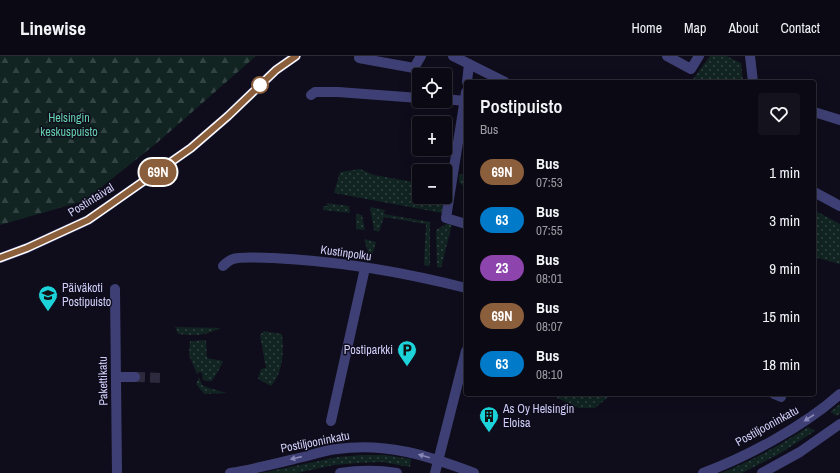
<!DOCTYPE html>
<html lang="en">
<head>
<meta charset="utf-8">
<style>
  body { margin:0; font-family:"Archivo Narrow",sans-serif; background:#14131d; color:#f1f3f6; height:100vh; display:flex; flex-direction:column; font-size:15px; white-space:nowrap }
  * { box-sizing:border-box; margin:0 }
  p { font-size:13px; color:#9a9aa0 }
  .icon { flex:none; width:22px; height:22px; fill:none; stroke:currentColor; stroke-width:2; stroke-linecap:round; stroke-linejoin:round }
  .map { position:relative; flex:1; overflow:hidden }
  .panel { position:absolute; left:464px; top:24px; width:352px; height:316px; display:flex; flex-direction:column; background:#0b0a14; border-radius:4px; box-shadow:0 4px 16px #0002,0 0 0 1px #2b2b34 }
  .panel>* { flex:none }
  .badge { padding:0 8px; border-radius:13px; font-size:14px; line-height:26px }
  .buttons { position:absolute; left:412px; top:12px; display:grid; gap:8px }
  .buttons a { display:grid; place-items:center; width:40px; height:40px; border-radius:4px; background:#0b0a14; box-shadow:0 4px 16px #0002,0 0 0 1px #2b2b34; font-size:20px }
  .map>.badge { position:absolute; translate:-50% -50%; box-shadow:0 0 0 2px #fff }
  .round { display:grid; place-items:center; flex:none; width:42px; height:42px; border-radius:4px; background:#14131d }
  .summary { display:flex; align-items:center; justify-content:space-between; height:68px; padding:0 16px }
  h1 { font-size:19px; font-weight:600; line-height:30px }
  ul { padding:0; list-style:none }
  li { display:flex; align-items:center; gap:12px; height:48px; padding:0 16px }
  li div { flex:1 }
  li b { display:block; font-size:15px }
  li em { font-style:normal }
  li .badge { min-width:44px; font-weight:700; text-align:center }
  header { display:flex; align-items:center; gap:24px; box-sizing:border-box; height:56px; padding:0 20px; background:#0b0a14; border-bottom:1px solid #2b2b34 }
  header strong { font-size:19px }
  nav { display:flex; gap:22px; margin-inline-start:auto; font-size:14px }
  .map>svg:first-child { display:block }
  .green { fill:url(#green-dots) }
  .forest { fill:url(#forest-firs) }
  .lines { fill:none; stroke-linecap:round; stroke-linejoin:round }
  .minor-tunnel { stroke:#2c2a3c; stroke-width:10; stroke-dasharray:10 5; stroke-linecap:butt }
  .minor { stroke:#3e4075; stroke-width:10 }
  .oneway { fill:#8787b7 }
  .line-casing { stroke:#fff; stroke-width:9 }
  .line { stroke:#8b5e3c; stroke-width:6 }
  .stop-dot { fill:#fff; stroke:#8b5e3c; stroke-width:2 }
  .labels { text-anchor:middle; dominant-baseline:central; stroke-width:3; stroke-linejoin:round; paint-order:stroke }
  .park-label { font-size:12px; fill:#64cfac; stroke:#0f0d1b }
  .street-label { font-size:12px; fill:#d0cef9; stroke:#0f0d1b }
  .poi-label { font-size:12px; fill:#d0cef9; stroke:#0f0d1b; text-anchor:start }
</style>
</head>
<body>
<header>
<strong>Linewise</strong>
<nav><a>Home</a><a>Map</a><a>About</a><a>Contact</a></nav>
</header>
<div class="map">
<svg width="840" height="417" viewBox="0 0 840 417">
  <defs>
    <pattern id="green-dots" width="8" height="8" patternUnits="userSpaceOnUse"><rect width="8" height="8" fill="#112422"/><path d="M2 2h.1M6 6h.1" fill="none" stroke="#334343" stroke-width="1.8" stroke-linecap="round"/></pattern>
    <pattern id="forest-firs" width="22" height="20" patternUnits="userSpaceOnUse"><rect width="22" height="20" fill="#112422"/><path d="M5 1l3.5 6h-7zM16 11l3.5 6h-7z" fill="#334343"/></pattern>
  </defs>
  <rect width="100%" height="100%" fill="#0f0d1b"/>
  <g class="green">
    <path d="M 710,0 L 726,0 L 741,7 L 743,26 L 691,26 Z"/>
    <path d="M 360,113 L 374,119 L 419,127 L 419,141 L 443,141 L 442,157 L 334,137 L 340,116 Z"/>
    <path d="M 459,118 L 466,119 L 466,133 L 459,126 Z"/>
    <path d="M 327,147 L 349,150 L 350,157 L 323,154 L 323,150 L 327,150 Z"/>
    <path d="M 370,151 L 385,154 L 384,158 L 430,166 L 430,210 L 424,209 L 426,168 L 384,161 L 379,176 L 374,174 Z"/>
    <path d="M 814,154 L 840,168 L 840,208 L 814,201 Z"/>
    <path d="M 356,158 L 362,159 L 365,174 L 356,173 Z"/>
    <path d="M 448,167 L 452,168 L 441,212 L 437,211 L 436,174 Z"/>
    <path d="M 364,183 L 376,186 L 372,200 L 369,199 Z"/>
    <path d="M 175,271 L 221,272 C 203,280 197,280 178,278 Z"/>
    <path d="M 264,275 L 282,278 C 284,297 283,316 271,330 L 258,323 L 261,313 L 266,312 L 260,279 Z"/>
    <path d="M 206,284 L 207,302 L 223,305 C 220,313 216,318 212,325 L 206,325 L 203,324 L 202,317 L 199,316 L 197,318 L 189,299 L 190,285 Z"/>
    <path d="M 199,321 L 202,329 L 209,332 L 227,337 L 204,338 L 196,328 Z"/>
    <path d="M 558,338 L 605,338 L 608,341 L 595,352 L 579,352 L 557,342 Z"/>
    <path d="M 840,348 L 840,357 L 837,360 L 830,356 Z"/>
    <path d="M 808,371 L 815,375 L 779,398 L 746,415 L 742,417 L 721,417 C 752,405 780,389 808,371 Z"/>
    <path d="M 361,399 L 385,399 L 411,403 L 410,411 L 382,406 L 357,407 L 334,409 L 297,417 L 261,417 L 338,401 Z"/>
  </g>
  <path class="forest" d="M 0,0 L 256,0 L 158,86 L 84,145 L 0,169 Z"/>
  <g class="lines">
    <path class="minor-tunnel" d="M 135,321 L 163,322"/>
    <g class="minor">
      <path d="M 453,0 L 505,26"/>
      <path d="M 667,0 L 691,13 L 699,0"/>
      <path d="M 750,0 L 753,26"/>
      <path d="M 359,2 L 414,12 L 421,0"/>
      <path d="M 467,26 L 469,8"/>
      <path d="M 466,36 L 446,162 L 466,168"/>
      <path d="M 311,39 L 315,36 L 338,36 L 419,42"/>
      <path d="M 445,43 L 465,45"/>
      <path d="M 814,56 L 840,64"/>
      <path d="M 814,136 L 840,150"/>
      <path d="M 0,202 L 27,192 L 88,164 L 191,92 L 228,60 L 276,14 L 296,0"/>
      <path d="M 223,210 C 226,207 230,204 233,203 C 241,200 264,202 273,202 C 338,205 403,216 466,232"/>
      <path d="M 115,233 L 117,417"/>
      <path d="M 117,321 L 135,321"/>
      <path d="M 774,338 L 781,341 L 781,338"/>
      <path d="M 331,365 L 365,212"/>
      <path d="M 230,417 C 256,413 282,406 307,400 C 317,397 327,394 337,393 C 387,386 429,400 474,417"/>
      <path d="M 340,417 C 360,414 378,414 397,417"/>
      <path d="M 435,417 L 466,295"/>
      <path d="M 703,417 C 747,401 804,370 840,338"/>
      <path d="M 762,417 L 800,396 L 840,368"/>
    </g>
  </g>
  <defs><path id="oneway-solid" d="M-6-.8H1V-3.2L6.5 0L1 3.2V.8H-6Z"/></defs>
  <g class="oneway">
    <use href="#oneway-solid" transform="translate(809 362) rotate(147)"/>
    <use href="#oneway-solid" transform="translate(424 400) rotate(-164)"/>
    <use href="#oneway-solid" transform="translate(296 402) rotate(167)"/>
  </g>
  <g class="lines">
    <g class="line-casing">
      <path id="line" d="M 0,202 L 27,192 L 88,164 L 111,148 L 191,92 L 228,60 L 276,14 L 296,0"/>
    </g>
    <use href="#line" class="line"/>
  </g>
  <defs>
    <g id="school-pin" transform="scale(1)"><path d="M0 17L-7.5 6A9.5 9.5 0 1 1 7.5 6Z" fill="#1bd3d8" stroke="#0f0d1b"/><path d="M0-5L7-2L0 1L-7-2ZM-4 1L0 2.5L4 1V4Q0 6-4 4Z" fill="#111"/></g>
    <g id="parking-pin" transform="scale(1)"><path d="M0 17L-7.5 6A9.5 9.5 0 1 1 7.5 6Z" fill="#1bd3d8" stroke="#0f0d1b"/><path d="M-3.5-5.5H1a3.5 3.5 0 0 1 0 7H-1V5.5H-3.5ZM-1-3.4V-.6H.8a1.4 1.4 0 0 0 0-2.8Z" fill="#111"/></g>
    <g id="building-pin" transform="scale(1)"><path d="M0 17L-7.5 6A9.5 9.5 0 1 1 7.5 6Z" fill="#1bd3d8" stroke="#0f0d1b"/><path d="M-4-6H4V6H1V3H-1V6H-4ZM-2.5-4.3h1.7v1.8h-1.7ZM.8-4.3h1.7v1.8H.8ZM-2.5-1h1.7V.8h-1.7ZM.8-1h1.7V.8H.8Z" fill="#111"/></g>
  </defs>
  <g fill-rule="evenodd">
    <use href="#school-pin" x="48" y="239"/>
    <use href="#parking-pin" x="407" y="294"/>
    <use href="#building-pin" x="489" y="360"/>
  </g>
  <circle class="stop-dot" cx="260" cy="29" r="8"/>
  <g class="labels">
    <g class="park-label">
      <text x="69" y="62">Helsingin<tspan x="69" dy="14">keskuspuisto</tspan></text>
    </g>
    <g class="street-label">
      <text transform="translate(91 144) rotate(-32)">Postintaival</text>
      <text transform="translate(346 197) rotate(8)">Kustinpolku</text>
      <text transform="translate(103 325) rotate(-91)">Pakettikatu</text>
      <text transform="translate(767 370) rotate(-29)">Postiljooninkatu</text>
      <text transform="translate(315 386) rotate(-11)">Postiljooninkatu</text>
    </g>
    <g class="poi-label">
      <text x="62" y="232">Päiväkoti<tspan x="62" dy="14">Postipuisto</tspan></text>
      <text x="393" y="294" text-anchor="end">Postiparkki</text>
      <text x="503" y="353">As Oy Helsingin<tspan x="503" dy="14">Eloisa</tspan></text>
    </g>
  </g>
</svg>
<div class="buttons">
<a><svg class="icon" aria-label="locate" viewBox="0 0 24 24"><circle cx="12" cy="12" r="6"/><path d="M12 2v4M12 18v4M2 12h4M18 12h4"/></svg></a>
<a>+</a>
<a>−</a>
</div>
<b class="badge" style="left:158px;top:116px;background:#8b5e3c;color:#fff">69N</b>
<section class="panel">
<div class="summary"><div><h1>Postipuisto</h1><p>Bus</p></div><a class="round"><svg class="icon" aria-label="heart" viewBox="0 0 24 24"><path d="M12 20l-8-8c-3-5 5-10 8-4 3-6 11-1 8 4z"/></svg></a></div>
<ul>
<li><span class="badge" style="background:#8b5e3c;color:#fff">69N</span><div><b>Bus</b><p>07:53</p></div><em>1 min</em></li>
<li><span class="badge" style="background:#007ac9;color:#fff">63</span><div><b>Bus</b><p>07:55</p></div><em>3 min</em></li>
<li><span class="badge" style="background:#8e44ad;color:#fff">23</span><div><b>Bus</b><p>08:01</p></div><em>9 min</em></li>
<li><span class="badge" style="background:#8b5e3c;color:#fff">69N</span><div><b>Bus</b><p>08:07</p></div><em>15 min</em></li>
<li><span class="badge" style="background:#007ac9;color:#fff">63</span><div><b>Bus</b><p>08:10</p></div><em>18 min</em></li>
</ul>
</section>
</div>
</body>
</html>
